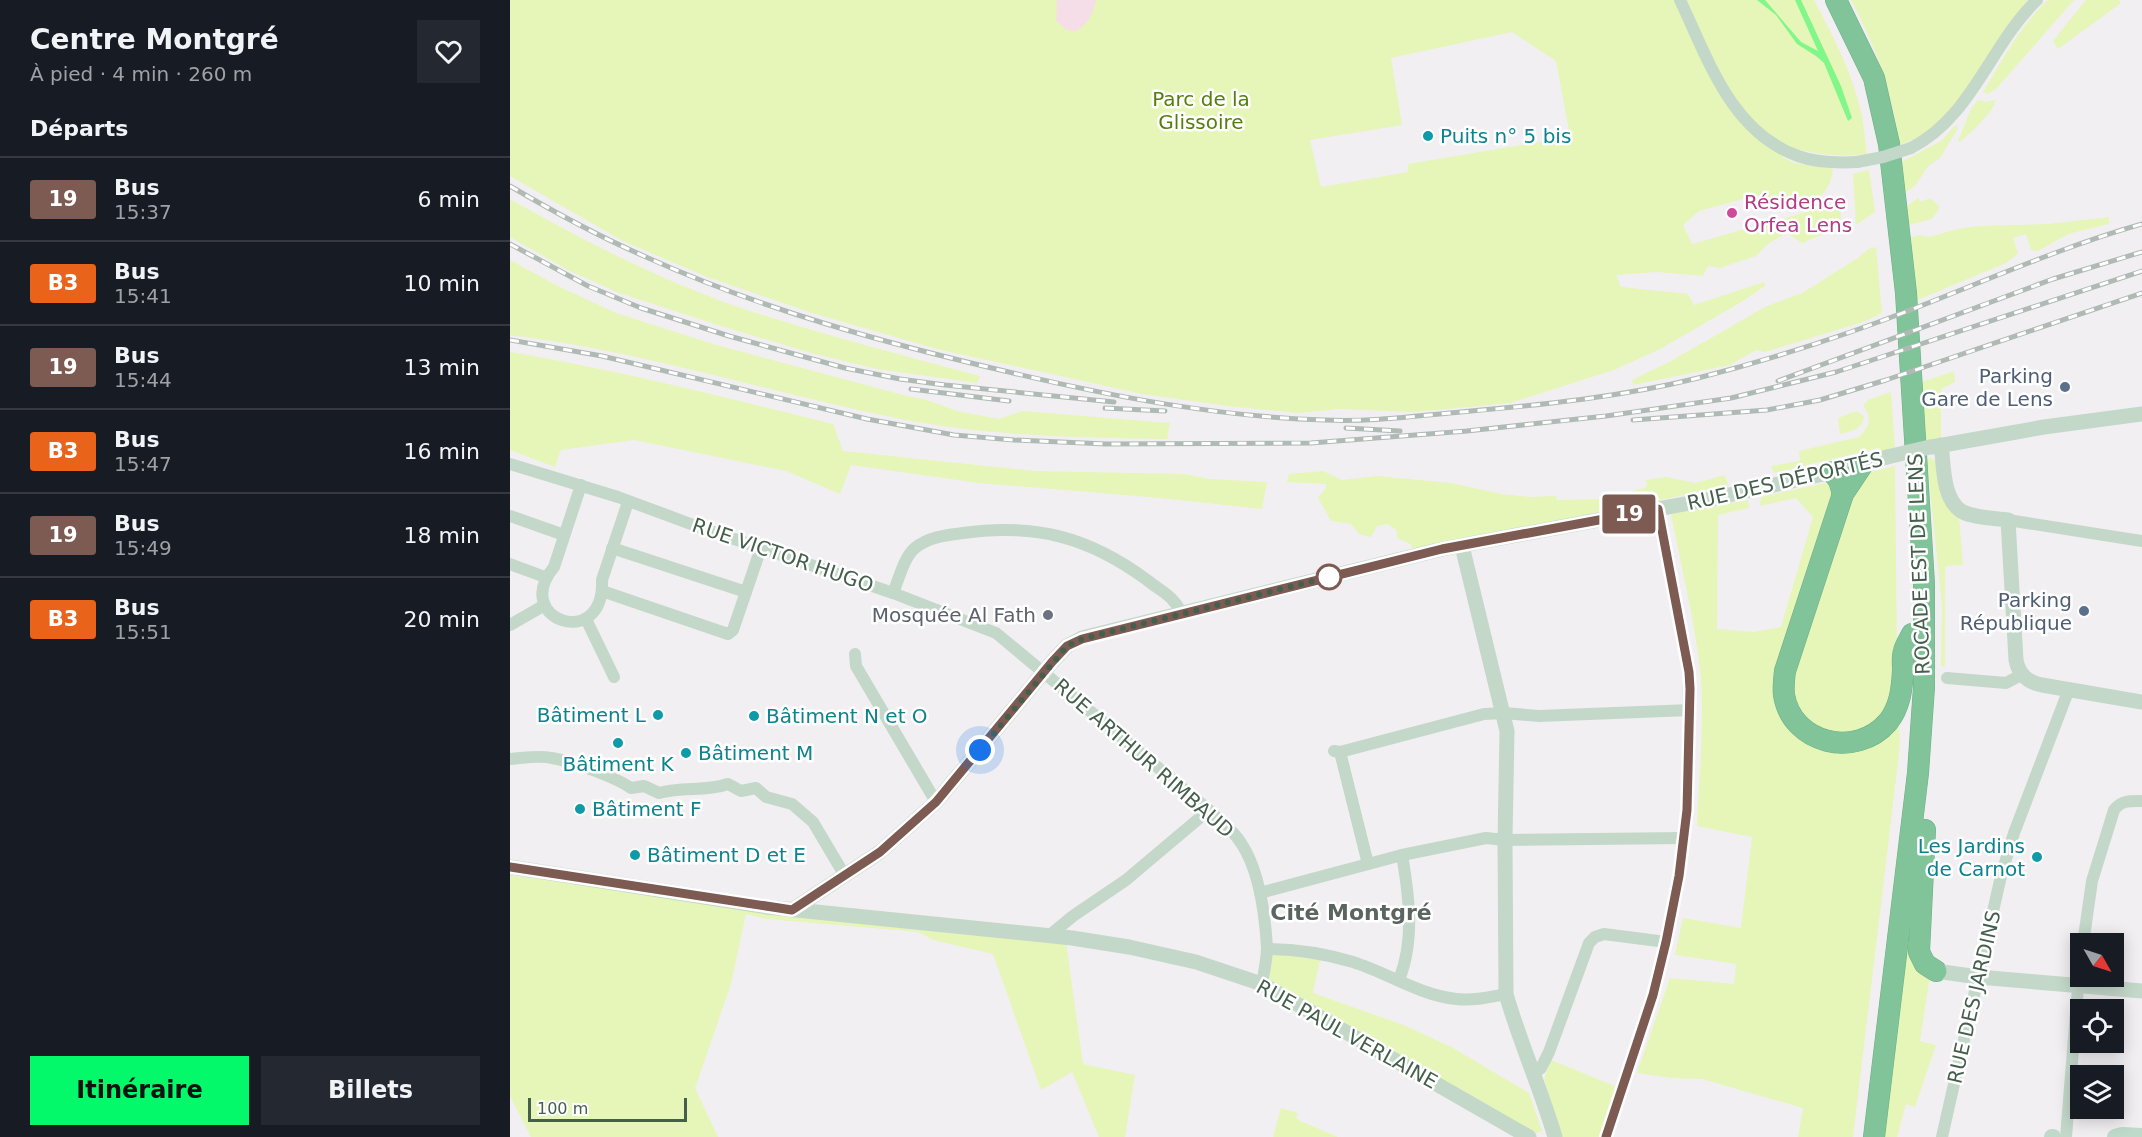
<!DOCTYPE html>
<html lang="fr">
<head>
<meta charset="utf-8">
<style>
  body { margin:0; font-family:"DejaVu Sans",sans-serif; background:#242831; color:#f1f3f6; height:100vh; display:flex; flex-direction:column; font-size:22px; white-space:nowrap }
  * { box-sizing:border-box; margin:0 }
  p { font-size:20px; color:#9ea1a6 }
  .icon { flex:none; width:33px; height:33px; fill:none; stroke:currentColor; stroke-width:2; stroke-linecap:round; stroke-linejoin:round }
  .map { position:relative; flex:1; overflow:hidden }
  .sheet { display:flex; flex-direction:column; background:#171b24; width:510px }
  .sheet>* { flex:none }
  .badge { padding:0 12px; border-radius:4px; font-size:21px; line-height:39px }
  .needle { width:39px; rotate:129deg }
  .fabs { position:absolute; left:1560px; top:933px; display:grid; gap:12px }
  .fabs a { display:grid; place-items:center; width:54px; height:54px; border-radius:0px; background:#171b24; box-shadow:0 3px 15px #0003; font-size:30px }
  .scale { position:absolute; left:18px; bottom:15px; width:159px; box-sizing:border-box; padding-left:6px; border:3px solid #455f4d; border-top:0; font-size:16px; line-height:21px; white-space:nowrap; color:#455f4d; -webkit-text-stroke:4px #fff; paint-order:stroke }
  .you { position:absolute; width:30px; height:30px; margin:-15px; border:4px solid #fff; border-radius:50%; background:#1a73e8; box-shadow:0 0 0 9px #1a73e833 }
  .map>.badge { position:absolute; translate:-50% -50%; box-shadow:0 0 0 3px #fff }
  h2 { padding:0 30px; font-size:22px; line-height:54px }
  .round { display:grid; place-items:center; flex:none; width:63px; height:63px; border-radius:0px; background:#242831 }
  .summary { display:flex; align-items:center; justify-content:space-between; height:102px; padding:0 30px }
  h1 { font-size:28px; font-weight:700; line-height:45px }
  .action { display:flex; gap:12px; margin-top:auto; padding:12px 30px }
  .action a { flex:1; height:69px; border-radius:0px; background:#03f86a; color:#111; font-size:24px; font-weight:700; line-height:69px; text-align:center }
  .action a+a { background:#242831; color:#f1f3f6 }
  ul { padding:0; list-style:none }
  li { display:flex; align-items:center; gap:18px; height:84px; padding:0 30px; border-top:2px solid #363941 }
  li div { flex:1 }
  li b { display:block; font-size:22px }
  li em { font-style:normal }
  li .badge { min-width:66px; font-weight:700; text-align:center }
  main { display:flex; flex:1; min-height:0 }
  .map>svg:first-child { display:block }
  .green { fill:#e6f5b8; fill-rule:evenodd }
  .sand { fill:#f5dee8 }
  .water { fill:#80f788 }
  .lines { fill:none; stroke-linecap:round; stroke-linejoin:round }
  .motorway-casing { stroke:#6cb086; stroke-width:22 }
  .minor { stroke:#c4d8ca; stroke-width:12 }
  .tertiary { stroke:#c4d8ca; stroke-width:15 }
  .secondary { stroke:#bfdaca; stroke-width:16 }
  .motorway { stroke:#81c49a; stroke-width:21 }
  .rail-casing { stroke:#b0bab5; stroke-width:5 }
  .rail { stroke:#fff; stroke-width:3; stroke-dasharray:9; stroke-linecap:butt }
  .minor-bridge { stroke:#c4d8ca; stroke-width:12 }
  .tertiary-bridge { stroke:#c4d8ca; stroke-width:15 }
  .line-casing { stroke:#fff; stroke-width:14 }
  .line { stroke:#7d5a52; stroke-width:9 }
  .walk { stroke:#455f4d; stroke-width:6; stroke-dasharray:0 10.8 }
  .culture-dot { fill:#0f9aa8; stroke:#fff; stroke-width:2 }
  .hotel-dot { fill:#d1479c; stroke:#fff; stroke-width:2 }
  .service-dot { fill:#5c6f8a; stroke:#fff; stroke-width:2 }
  .stop-dot { fill:#fff; stroke:#7d5a52; stroke-width:3 }
  .worship-dot { fill:#6b7280; stroke:#fff; stroke-width:2 }
  .labels { text-anchor:middle; dominant-baseline:central; stroke-width:5; stroke-linejoin:round; paint-order:stroke }
  .park-label { font-size:20px; fill:#557e0c; stroke:#fff }
  .culture-label { font-size:20px; fill:#0d838f; stroke:#fff; text-anchor:start }
  .hotel-label { font-size:20px; fill:#b23c85; stroke:#fff; text-anchor:start }
  .service-label { font-size:20px; fill:#4e5e75; stroke:#fff; text-anchor:end }
  .street-label { font-size:20px; fill:#455f4d; stroke:#fff }
  .worship-label { font-size:20px; fill:#5b616d; stroke:#fff; text-anchor:end }
  .quarter-label { font-size:22px; font-weight:bold; fill:#5b655f; stroke:#fff }
</style>
</head>
<body>
<main>
<section class="sheet">
<div class="summary"><div><h1>Centre Montgré</h1><p>À pied · 4 min · 260 m</p></div><a class="round"><svg class="icon" aria-label="heart" viewBox="0 0 24 24"><path d="M12 20l-8-8c-3-5 5-10 8-4 3-6 11-1 8 4z"/></svg></a></div>
<h2>Départs</h2>
<ul>
<li><span class="badge" style="background:#7d5a52;color:#fff">19</span><div><b>Bus</b><p>15:37</p></div><em>6 min</em></li>
<li><span class="badge" style="background:#e9631b;color:#fff">B3</span><div><b>Bus</b><p>15:41</p></div><em>10 min</em></li>
<li><span class="badge" style="background:#7d5a52;color:#fff">19</span><div><b>Bus</b><p>15:44</p></div><em>13 min</em></li>
<li><span class="badge" style="background:#e9631b;color:#fff">B3</span><div><b>Bus</b><p>15:47</p></div><em>16 min</em></li>
<li><span class="badge" style="background:#7d5a52;color:#fff">19</span><div><b>Bus</b><p>15:49</p></div><em>18 min</em></li>
<li><span class="badge" style="background:#e9631b;color:#fff">B3</span><div><b>Bus</b><p>15:51</p></div><em>20 min</em></li>
</ul>
<div class="action"><a>Itinéraire</a><a>Billets</a></div>
</section>
<div class="map">
<svg width="1632" height="1137" viewBox="0 0 1632 1137">
  <rect width="100%" height="100%" fill="#f2eff2"/>
  <g class="green">
    <path d="M 0,0 L 1304,0 C 1323,36 1342,72 1351,112 C 1354,126 1355,140 1357,154 C 1332,157 1311,155 1287,149 L 1272,157 L 1284,163 L 1323,169 C 1319,201 1300,202 1274,210 L 1271,199 L 1250,204 L 1248,195 L 1189,211 L 1173,225 L 1182,244 L 1314,207 L 1317,209 L 1331,207 L 1330,227 L 1292,243 L 1277,233 L 1259,243 L 1246,256 L 1210,268 L 1198,266 L 1193,276 L 1147,272 L 1106,275 L 1111,287 L 1178,294 L 1184,305 L 1254,282 L 1255,286 L 1228,304 L 1150,349 L 1104,370 L 1000,403 L 903,412 L 828,409 L 788,413 L 718,406 L 632,394 L 427,349 L 302,313 L 197,277 L 113,241 L 0,176 ZM 1002,32 L 1046,61 L 1060,137 L 898,164 L 898,172 L 811,187 L 800,140 L 892,125 L 881,58 Z"/>
    <path d="M 1341,0 L 1521,0 L 1448,103 L 1412,136 L 1390,145 C 1382,93 1366,46 1341,0 Z"/>
    <path d="M 1538,0 L 1564,0 L 1486,89 L 1477,94 L 1473,92 C 1493,60 1510,26 1538,0 Z"/>
    <path d="M 1576,0 L 1609,0 L 1611,3 L 1548,49 L 1543,41 Z"/>
    <path d="M 1468,100 L 1476,102 L 1486,100 C 1482,113 1462,132 1450,142 L 1448,141 L 1461,109 Z"/>
    <path d="M 1446,125 L 1448,128 L 1430,158 L 1418,166 L 1405,186 L 1395,192 L 1390,163 L 1431,141 Z"/>
    <path d="M 1359,170 L 1365,212 L 1346,225 L 1343,174 Z"/>
    <path d="M 1408,198 L 1411,202 L 1420,198 L 1430,207 L 1422,219 L 1399,225 L 1397,206 Z"/>
    <path d="M 0,199 C 77,243 158,284 243,312 C 318,336 394,356 470,376 L 467,383 L 367,369 L 301,353 L 211,326 L 109,293 L 58,270 L 0,237 Z"/>
    <path d="M 1599,217 L 1599,224 L 1558,234 L 1528,251 L 1521,250 L 1516,234 L 1503,238 L 1508,254 L 1496,263 L 1405,301 L 1400,238 L 1409,235 L 1419,237 L 1448,229 L 1467,226 L 1538,224 Z"/>
    <path d="M 1366,247 L 1372,313 L 1353,322 L 1255,352 L 1246,350 L 1220,365 L 1123,385 L 1122,380 L 1159,362 L 1255,307 L 1292,293 L 1348,258 L 1358,249 Z"/>
    <path d="M 0,260 L 48,286 L 106,313 L 203,344 L 397,396 L 417,400 L 447,411 L 489,419 L 512,411 L 660,423 L 657,439 C 568,438 479,436 391,419 C 260,393 132,351 0,335 Z"/>
    <path d="M 0,352 C 109,370 216,398 323,424 L 333,451 L 524,471 L 675,474 L 700,479 L 757,482 L 752,509 L 650,498 L 469,483 L 341,465 L 330,494 L 276,471 L 124,440 L 51,450 L 45,467 L 0,450 Z"/>
    <path d="M 1444,371 L 1445,382 L 1431,389 L 1431,437 L 1413,443 L 1409,383 Z"/>
    <path d="M 1381,392 L 1385,449 L 1372,451 L 1368,448 L 1264,473 L 1261,466 L 1290,461 L 1289,451 L 1349,437 C 1359,427 1363,417 1353,406 L 1358,400 Z"/>
    <path d="M 1343,412 L 1348,412 L 1354,416 C 1353,430 1341,431 1330,434 L 1328,418 Z"/>
    <path d="M 1420,458 L 1426,461 L 1449,516 L 1453,565 L 1435,566 L 1435,666 L 1431,666 L 1432,606 L 1417,459 Z"/>
    <path d="M 1385,466 L 1387,652 L 1381,703 L 1366,724 L 1333,737 L 1297,722 L 1280,698 L 1279,685 L 1338,496 L 1353,474 Z"/>
    <path d="M 813,471 L 832,480 L 867,476 L 941,483 L 991,494 L 1021,497 L 1046,496 L 1047,500 L 1096,499 L 1096,494 L 1113,494 L 1137,487 L 1136,480 L 1156,477 L 1185,483 L 1215,475 L 1218,485 C 1114,510 1008,525 904,550 L 899,543 L 888,539 L 886,530 L 878,524 L 867,526 L 861,537 L 849,534 L 841,524 L 821,521 L 808,498 L 816,488 L 816,484 L 777,482 L 779,474 Z"/>
    <path d="M 1315,483 L 1321,485 L 1324,490 L 1269,685 L 1303,741 L 1389,721 L 1390,746 L 1343,1137 L 1288,1137 L 1293,1108 L 1192,1079 L 1161,1078 L 1127,1073 L 1160,978 L 1224,984 L 1226,964 L 1165,955 L 1173,918 L 1231,928 L 1242,837 L 1187,826 C 1189,774 1195,721 1190,669 C 1184,617 1171,566 1161,514 L 1238,500 L 1239,508 L 1208,515 L 1207,629 L 1243,632 L 1271,627 L 1303,517 L 1286,498 L 1250,506 L 1251,497 Z"/>
    <path d="M 0,875 L 159,898 L 556,942 L 573,1064 L 625,1075 L 615,1137 L 589,1137 L 562,1072 L 531,1090 L 483,954 L 423,940 L 409,932 L 256,919 L 236,914 L 221,984 L 185,1088 L 208,1137 L 21,1137 L 0,1096 Z"/>
    <path d="M 1404,890 L 1420,975 L 1410,1041 L 1426,1045 L 1405,1107 L 1396,1104 L 1387,1137 L 1374,1137 Z"/>
    <path d="M 761,953 L 810,960 L 803,993 L 896,1026 L 943,1048 L 1019,1093 L 1032,1131 L 1021,1135 L 760,980 L 758,967 Z"/>
    <path d="M 1041,1060 L 1107,1087 L 1090,1137 L 1052,1137 L 1034,1079 Z"/>
    <path d="M 771,1108 L 788,1113 L 786,1119 L 828,1137 L 763,1137 Z"/>
  </g>
  <path class="sand" d="M 547,0 L 586,0 C 583,14 578,24 566,31 L 557,30 L 546,21 Z"/>
  <path class="water" d="M 1247,0 L 1255,0 L 1291,42 L 1308,51 L 1285,0 L 1291,0 L 1331,86 L 1342,118 L 1338,121 L 1314,63 L 1306,56 L 1287,44 L 1266,15 Z"/>
  <g class="lines">
    <g class="motorway-casing">
      <g id="motorway">
        <path d="M 1326,0 L 1364,78 L 1379,144 L 1396,293 L 1414,584 L 1414,687 L 1408,773 L 1364,1137"/>
        <path d="M 1353,464 L 1333,494 L 1275,671 C 1274,679 1273,687 1274,695 C 1282,744 1346,759 1378,722 C 1390,707 1392,689 1393,670 C 1393,664 1392,657 1394,651 C 1395,646 1399,640 1402,634"/>
        <path d="M 1322,472 L 1329,480 L 1333,494"/>
        <path d="M 1415,830 L 1409,952 L 1415,964 L 1426,971"/>
      </g>
    </g>
    <g class="minor">
      <path d="M 1170,0 C 1198,59 1221,132 1288,156 C 1307,163 1328,163 1347,162"/>
      <path d="M 1401,148 C 1462,117 1480,45 1527,0"/>
      <path d="M 0,464 L 108,497 L 186,526 L 383,593 L 486,633 L 699,810 C 710,821 723,830 731,843 C 750,871 755,915 757,947 C 757,959 754,972 752,984"/>
      <path d="M 71,485 L 44,567 C 0,620 95,652 92,580 L 118,502"/>
      <path d="M 0,516 L 54,535"/>
      <path d="M 1498,520 L 1632,541"/>
      <path d="M 102,548 L 236,592"/>
      <path d="M 0,564 L 35,577"/>
      <path d="M 92,591 L 218,634 L 223,630 L 251,548"/>
      <path d="M 383,593 C 389,579 394,557 405,548 C 418,537 437,535 453,533 C 525,523 579,537 637,580 C 652,592 664,596 672,614"/>
      <path d="M 76,619 L 104,677"/>
      <path d="M 0,625 L 33,606"/>
      <path d="M 345,654 L 346,666 L 426,802"/>
      <path d="M 1437,678 L 1496,683 L 1511,675"/>
      <path d="M 824,751 L 830,752 L 974,714 L 994,713 L 1029,716 L 1180,710"/>
      <path d="M 830,752 L 858,864"/>
      <path d="M 0,759 C 14,758 28,755 42,758 C 61,761 105,777 121,788 L 134,786 L 149,793 C 172,786 196,792 218,784 L 231,791 L 246,788 L 256,797 L 282,804 L 303,822 L 335,876"/>
      <path d="M 750,893 L 892,855 L 976,838 L 995,840 L 1173,838"/>
      <path d="M 540,935 L 563,916 L 616,880 L 699,810"/>
      <path d="M 1573,944 L 1582,881 L 1604,810 C 1612,800 1620,801 1632,801"/>
      <path d="M 757,949 C 785,949 816,954 843,962 C 878,973 909,995 946,999 C 963,1001 980,997 996,994"/>
      <path d="M 889,980 C 905,940 899,896 892,855"/>
      <path d="M 1024,1073 L 1031,1068 L 1039,1052 L 1079,943 L 1085,937 L 1094,934 L 1156,942"/>
      <path d="M 1096,1137 L 1143,995 L 1155,946 L 1169,876 L 1177,810 L 1179,672 L 1148,509"/>
      <path d="M 1432,1137 L 1491,876 L 1504,833 L 1559,689"/>
      <path d="M 1556,1137 L 1570,963"/>
    </g>
    <g class="tertiary">
      <path d="M 1431,445 C 1434,465 1432,498 1451,511 C 1463,518 1484,518 1498,520 L 1506,660 C 1509,675 1517,682 1532,685 L 1632,702"/>
      <path d="M 1422,447 L 1534,427 L 1632,414"/>
      <path d="M 952,546 L 997,731 L 995,840 L 996,994 C 1010,1043 1031,1089 1045,1137"/>
      <path d="M 0,867 L 257,907 L 562,938 L 619,947 L 686,962 L 752,984 L 1019,1137"/>
      <path d="M 282,910 L 370,852 L 426,802 L 542,662 L 557,646 L 572,638 L 932,549 L 1201,499 L 1322,472 L 1377,457"/>
      <path d="M 1426,971 L 1468,977 L 1632,991"/>
    </g>
    <g class="secondary">
      <path d="M 1542,1137 L 1543,1137"/>
      <path d="M 1605,1137 L 1612,1135 L 1632,1136"/>
    </g>
    <use href="#motorway" class="motorway"/>
    <g class="rail-casing">
      <g id="rail">
        <path d="M 0,186 C 44,212 90,237 136,257 C 253,310 378,344 503,373 C 605,397 710,417 815,420 C 861,422 906,416 951,412 C 1031,405 1111,397 1188,378 C 1262,359 1337,335 1408,307 C 1482,278 1555,246 1632,224"/>
        <path d="M 0,244 L 78,286 L 131,308 L 219,336 L 335,368 L 390,379 L 435,385 L 604,402"/>
        <path d="M 0,340 L 92,356 L 357,419 L 444,435 L 504,440 L 596,444 L 801,443 L 957,431 L 1096,416 L 1221,398 L 1326,372 L 1632,271"/>
        <path d="M 1268,381 L 1543,279 L 1632,252"/>
        <path d="M 401,389 L 499,401"/>
        <path d="M 595,408 L 655,411"/>
        <path d="M 1123,420 L 1257,410 L 1310,400 L 1376,380 L 1632,293"/>
        <path d="M 836,428 L 890,431"/>
      </g>
    </g>
    <use href="#rail" class="rail"/>
    <path class="minor-bridge" d="M 1347,162 L 1373,157 L 1401,148"/>
    <path class="tertiary-bridge" d="M 1377,457 L 1420,447"/>
  </g>
  <g class="lines">
    <g class="line-casing">
      <path id="line" d="M 0,867 L 282,910 L 370,852 L 426,802 L 542,662 L 557,646 L 572,639 L 932,549 L 1148,509 L 1179,672 L 1180,689 L 1177,810 L 1169,876 L 1156,942 L 1143,995 L 1096,1137"/>
    </g>
    <use href="#line" class="line"/>
    <path class="walk" d="M 470,750 L 557,646 L 572,639 L 819,577"/>
  </g>
  <g class="culture-dot">
    <circle cx="918" cy="136" r="6"/>
    <circle cx="148" cy="715" r="6"/>
    <circle cx="244" cy="716" r="6"/>
    <circle cx="108" cy="743" r="6"/>
    <circle cx="176" cy="753" r="6"/>
    <circle cx="70" cy="809" r="6"/>
    <circle cx="125" cy="855" r="6"/>
    <circle cx="1527" cy="857" r="6"/>
  </g>
  <circle class="hotel-dot" cx="1222" cy="213" r="6"/>
  <g class="service-dot">
    <circle cx="1555" cy="387" r="6"/>
    <circle cx="1574" cy="611" r="6"/>
  </g>
  <circle class="stop-dot" cx="819" cy="577" r="12"/>
  <circle class="worship-dot" cx="538" cy="615" r="6"/>
  <g class="labels">
    <g class="park-label">
      <text x="691" y="99">Parc de la<tspan x="691" dy="23">Glissoire</tspan></text>
    </g>
    <g class="culture-label">
      <text x="930" y="136">Puits n° 5 bis</text>
      <text x="136" y="715" text-anchor="end">Bâtiment L</text>
      <text x="256" y="716">Bâtiment N et O</text>
      <text x="188" y="753">Bâtiment M</text>
      <text x="108" y="764" text-anchor="middle">Bâtiment K</text>
      <text x="82" y="809">Bâtiment F</text>
      <text x="1515" y="846" text-anchor="end">Les Jardins<tspan x="1515" dy="23">de Carnot</tspan></text>
      <text x="137" y="855">Bâtiment D et E</text>
    </g>
    <g class="hotel-label">
      <text x="1234" y="202">Résidence<tspan x="1234" dy="23">Orfea Lens</tspan></text>
    </g>
    <g class="service-label">
      <text x="1543" y="376">Parking<tspan x="1543" dy="23">Gare de Lens</tspan></text>
      <text x="1562" y="600">Parking<tspan x="1562" dy="23">République</tspan></text>
    </g>
    <g class="street-label">
      <text transform="translate(1275 481) rotate(-13)">RUE DES DÉPORTÉS</text>
      <text transform="translate(273 555) rotate(19)">RUE VICTOR HUGO</text>
      <text transform="translate(1409 564) rotate(-92)">ROCADE EST DE LENS</text>
      <text transform="translate(634 758) rotate(41)">RUE ARTHUR RIMBAUD</text>
      <text transform="translate(1464 997) rotate(-77)">RUE DES JARDINS</text>
      <text transform="translate(837 1034) rotate(29)">RUE PAUL VERLAINE</text>
    </g>
    <g class="worship-label">
      <text x="526" y="615">Mosquée Al Fath</text>
    </g>
    <g class="quarter-label">
      <text x="841" y="912">Cité Montgré</text>
    </g>
  </g>
</svg>
<div class="fabs">
<a><svg class="needle" viewBox="-14 -14 28 28"><path d="M0-13l5 13h-10z" fill="#e53935"/><path d="M0 13l5-13h-10z" fill="#9ea1a6"/></svg></a>
<a><svg class="icon" aria-label="locate" viewBox="0 0 24 24"><circle cx="12" cy="12" r="6"/><path d="M12 2v4M12 18v4M2 12h4M18 12h4"/></svg></a>
<a><svg class="icon" aria-label="layers" viewBox="0 0 24 24"><path d="M12 4l9 5-9 5-9-5zM3 14l9 5 9-5"/></svg></a>
</div>
<div class="scale">100 m</div>
<div class="you" style="left:470px;top:750px"></div>
<b class="badge" style="left:1119px;top:514px;background:#7d5a52;color:#fff">19</b>
</div>
</main>
</body>
</html>
